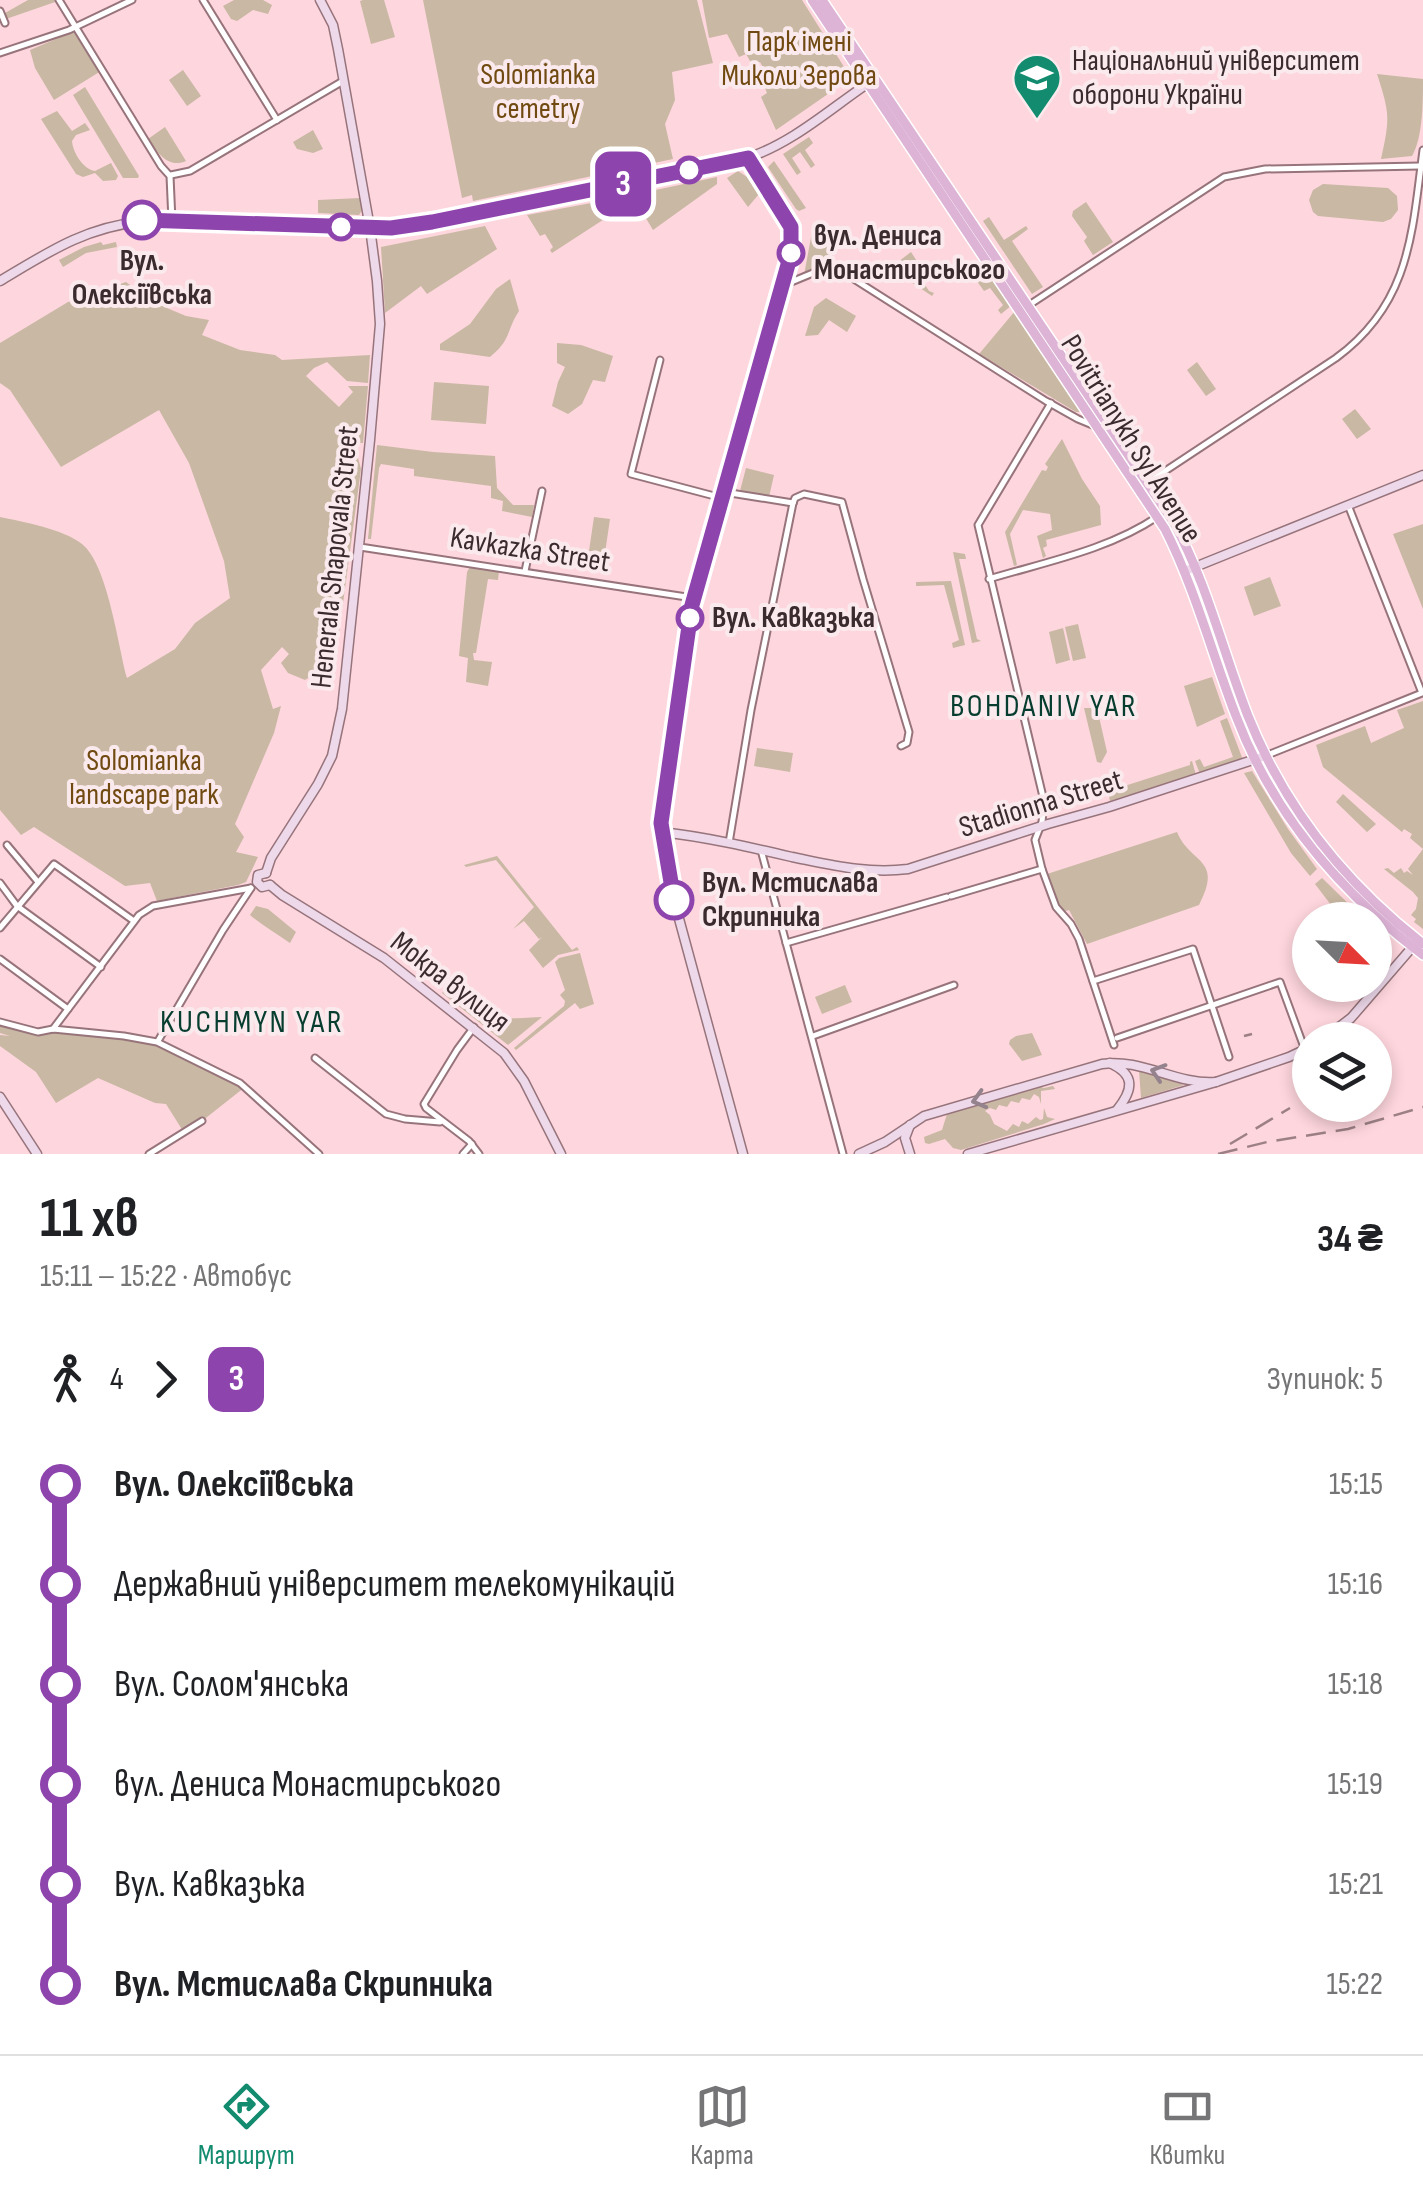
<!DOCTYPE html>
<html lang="uk">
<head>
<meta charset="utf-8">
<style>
  body { margin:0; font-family:"Sofia Sans Condensed",sans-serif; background:#f2f2f2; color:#202124; height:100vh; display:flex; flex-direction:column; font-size:38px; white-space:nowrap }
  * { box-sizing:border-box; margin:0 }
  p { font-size:32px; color:#757577 }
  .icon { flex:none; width:55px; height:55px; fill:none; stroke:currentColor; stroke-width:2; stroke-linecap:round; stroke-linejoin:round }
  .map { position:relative; height:1154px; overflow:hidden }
  .details { display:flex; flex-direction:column; background:#fff; flex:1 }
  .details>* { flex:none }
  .badge { padding:0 20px; border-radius:15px; font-size:35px; line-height:65px }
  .needle { width:65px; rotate:114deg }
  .fabs { position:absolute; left:1292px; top:902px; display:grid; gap:20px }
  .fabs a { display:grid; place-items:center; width:100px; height:100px; border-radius:50%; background:#fff; box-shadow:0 5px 15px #0003; font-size:50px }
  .map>.badge { position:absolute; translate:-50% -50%; box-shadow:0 0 0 5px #fff }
  .legs { display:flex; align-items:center; gap:15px; height:110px; padding:0 40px; font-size:32px }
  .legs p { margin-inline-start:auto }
  .overview { display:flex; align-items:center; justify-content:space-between; height:170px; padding:0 40px }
  h1 { font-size:55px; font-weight:700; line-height:75px }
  ul { padding:0 40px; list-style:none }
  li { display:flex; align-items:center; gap:35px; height:100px; font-size:38px }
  li i { display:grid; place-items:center; width:15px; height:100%; margin:0 12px; background:currentColor }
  li i::after { content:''; width:25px; height:25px; margin:-12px; border:8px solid; border-radius:50%; background:#fff }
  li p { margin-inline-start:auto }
  li:first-child i { background:linear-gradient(#0000 50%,currentColor 0) }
  li:last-child i { background:linear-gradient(currentColor 50%,#0000 0) }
  .tabs { display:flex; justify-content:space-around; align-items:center; height:140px; border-top:2px solid #e0e0e0; background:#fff; font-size:28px; color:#757577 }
  .tabs a { display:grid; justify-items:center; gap:5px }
  .tabs .on { color:#128b6e }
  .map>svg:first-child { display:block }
  .green { fill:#c9b8a3 }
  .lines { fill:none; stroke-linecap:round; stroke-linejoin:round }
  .street-casing { stroke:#97747b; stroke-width:9 }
  .secondary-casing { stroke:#97747b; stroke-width:11 }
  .primary-casing { stroke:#fff; stroke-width:12 }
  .street { stroke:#fff; stroke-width:5 }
  .secondary { stroke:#eed9eb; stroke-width:8 }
  .primary { stroke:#ddb3d6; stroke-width:9 }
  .rail { stroke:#9c8085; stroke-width:2.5; stroke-dasharray:20 10; stroke-linecap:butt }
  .oneway { stroke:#94828c }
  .line-1-casing { stroke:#fff; stroke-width:22 }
  .line-1 { stroke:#8e44ad; stroke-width:15 }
  .stop-1-dot { fill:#fff; stroke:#8e44ad; stroke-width:5 }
  .labels { text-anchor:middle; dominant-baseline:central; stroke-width:8; stroke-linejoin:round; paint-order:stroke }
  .park-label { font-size:30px; fill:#704a11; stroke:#fbeaed }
  .poi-label { font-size:30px; fill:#3a2b2e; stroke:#fbeaed; text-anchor:start }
  .stop-label { font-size:30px; font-weight:bold; fill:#3a2b2e; stroke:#fbeaed; text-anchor:start }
  .street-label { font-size:30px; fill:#3a2b2e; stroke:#fbeaed }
  .neighbourhood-label { font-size:32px; letter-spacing:2.5px; fill:#063d2f; stroke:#fbeaed }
</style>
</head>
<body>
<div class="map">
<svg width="1423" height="1154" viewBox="0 0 1423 1154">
  <rect width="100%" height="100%" fill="#fed6dd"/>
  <g class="green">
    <path d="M 28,0 L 58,0 L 58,1 L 6,19 L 5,13 Z"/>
    <path d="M 234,0 L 263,0 L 272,5 L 268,14 L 253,10 L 237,21 L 231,19 L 223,6 Z"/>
    <path d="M 363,0 L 384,0 L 395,37 L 371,44 L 360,1 Z"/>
    <path d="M 423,0 L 697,0 L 713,63 L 672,72 L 675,100 L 665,124 L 673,159 L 473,201 L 472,195 L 462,198 Z"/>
    <path d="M 702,0 L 802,0 L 851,78 L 776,130 L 761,97 L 767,93 L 765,88 L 772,83 L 760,62 L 753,66 L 746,54 L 739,57 L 727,34 L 709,38 Z"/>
    <path d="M 77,30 L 101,71 L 54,100 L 35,68 L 30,50 Z"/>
    <path d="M 183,70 L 201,96 L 187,106 L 169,80 Z"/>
    <path d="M 1377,74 L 1423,79 C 1423,101 1423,138 1412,156 L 1381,159 C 1390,119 1390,114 1377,74 Z"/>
    <path d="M 85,87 L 139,176 L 138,178 L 123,178 L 73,95 Z"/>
    <path d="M 57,111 L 72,131 L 85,123 L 90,130 L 76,135 L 72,141 C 73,153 83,169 95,171 L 111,163 L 118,176 L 116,180 L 103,181 L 95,173 L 83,177 L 76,174 L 41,119 Z"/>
    <path d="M 165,127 L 186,161 C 168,169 157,152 148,139 Z"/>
    <path d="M 313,130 L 323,149 L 313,153 L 297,149 L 293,142 Z"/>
    <path d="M 809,137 L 813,143 L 805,150 L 815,165 L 811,168 L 800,152 L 792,158 L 801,172 L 797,175 L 783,154 Z"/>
    <path d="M 774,161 L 806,208 L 799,211 L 796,209 L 768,167 Z"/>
    <path d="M 738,171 L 747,177 L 759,194 L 748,207 L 727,178 Z"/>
    <path d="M 717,177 L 717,184 L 653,230 L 632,195 Z"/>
    <path d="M 1323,184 L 1388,188 L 1397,196 L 1398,210 L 1391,219 L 1383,222 L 1318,216 L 1313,212 L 1309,200 L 1313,190 Z"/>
    <path d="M 629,196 L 629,203 L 552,253 L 550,250 L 553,247 L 545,234 L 540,236 L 527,215 Z"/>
    <path d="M 360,198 L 362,210 L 359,215 L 318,213 L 318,200 Z"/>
    <path d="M 1086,202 L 1113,242 L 1093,255 L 1084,241 L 1087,237 L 1072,216 L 1073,211 Z"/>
    <path d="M 989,217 L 1004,240 L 1026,226 L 1028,229 L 1012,241 L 1043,287 L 1032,294 L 983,221 Z"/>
    <path d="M 485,226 L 497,249 L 427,294 L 421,286 L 385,313 L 381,247 Z"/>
    <path d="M 813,227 L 833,255 L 831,263 L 804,275 Z"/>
    <path d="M 101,242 L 103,245 L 116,242 L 117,247 L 86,253 L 63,267 L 59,260 L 84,247 Z"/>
    <path d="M 911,252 L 922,269 L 918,274 L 929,291 L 934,293 L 932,296 L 890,268 Z"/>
    <path d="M 986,269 L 1012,305 L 1001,314 L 998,310 L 1003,305 L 990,288 L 984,291 L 974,277 Z"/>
    <path d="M 510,279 L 519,311 C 505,333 512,339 490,357 L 440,350 L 440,344 L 470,324 L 496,289 Z"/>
    <path d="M 126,282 L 155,303 L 186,316 L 209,320 L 202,335 L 240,350 L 275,355 L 282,360 L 370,355 L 368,383 L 347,381 L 327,362 L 314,368 L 306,376 L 339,407 L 353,392 L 348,386 L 368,386 L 363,443 L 355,443 L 354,453 L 357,454 L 361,469 L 337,648 L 319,658 L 311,676 L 305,680 L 288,673 L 281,663 L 289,654 L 282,647 L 261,670 L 273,709 L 281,706 L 274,733 L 235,824 L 244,837 L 236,852 L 258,857 L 246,882 L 238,885 L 157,901 L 150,883 L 125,886 L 34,827 L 21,835 L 0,810 L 0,517 C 24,522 63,529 82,544 C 108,565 118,646 127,678 L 175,649 L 195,623 L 230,598 L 224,561 L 189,463 L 159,410 L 61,467 L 10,390 L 0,383 L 0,343 L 68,302 Z"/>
    <path d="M 826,298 L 856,316 L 847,332 L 829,320 L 818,335 L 805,336 L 814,307 Z"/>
    <path d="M 1015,311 L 1083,412 L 1076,412 L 979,354 Z"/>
    <path d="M 557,343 L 581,345 L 613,356 L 605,382 L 593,380 L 582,404 L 568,414 L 552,406 L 558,382 L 565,367 L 557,363 Z"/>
    <path d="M 1197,362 L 1216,389 L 1206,396 L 1187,370 Z"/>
    <path d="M 434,382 L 489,386 L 486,424 L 431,420 Z"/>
    <path d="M 1355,409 L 1371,429 L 1357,439 L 1342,419 Z"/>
    <path d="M 1062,439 L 1082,479 L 1100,506 L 1101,525 L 1046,540 L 1047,546 L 1043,548 L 1046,556 L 1043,558 L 1037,536 L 1052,530 L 1050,514 L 1023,510 L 1010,534 L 1017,565 L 1014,566 L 1005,532 L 1042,470 L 1046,471 L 1048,467 L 1045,464 Z"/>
    <path d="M 377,445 L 433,452 L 495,456 L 497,488 L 513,505 L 534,505 L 532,517 L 502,511 L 503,501 L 491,498 L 491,486 L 414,476 L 414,469 L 381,464 L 379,468 L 371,539 L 368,539 Z"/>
    <path d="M 746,468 L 774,475 L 769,497 L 740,491 Z"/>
    <path d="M 594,517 L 610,519 L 605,553 L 589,551 Z"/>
    <path d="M 1423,524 L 1423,609 L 1393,534 Z"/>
    <path d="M 953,552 L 965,554 L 966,559 L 959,559 L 977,639 L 981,641 L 972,643 Z"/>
    <path d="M 470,567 L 499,571 L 498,580 L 488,579 L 476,653 L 473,653 L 474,660 L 492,662 L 488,686 L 466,682 L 468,658 L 459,656 L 467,572 Z"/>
    <path d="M 1270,577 L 1281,606 L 1254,616 L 1244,587 Z"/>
    <path d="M 951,581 L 965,645 L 953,648 L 952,643 L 959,640 L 944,585 L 916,586 L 916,582 Z"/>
    <path d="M 1078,624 L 1086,658 L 1073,661 L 1065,627 Z"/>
    <path d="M 1063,628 L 1070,660 L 1056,664 L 1049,632 Z"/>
    <path d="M 1212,677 L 1225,714 L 1197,727 L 1184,686 Z"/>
    <path d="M 1423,701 L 1423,929 L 1414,922 L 1416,919 L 1411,915 L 1416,909 L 1418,898 L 1413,892 L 1384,869 L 1388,868 L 1394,873 L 1401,868 L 1404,873 L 1407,871 L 1413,875 L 1408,869 L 1423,849 L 1410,838 L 1412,834 L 1404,829 L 1402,832 L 1323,767 L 1316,745 L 1365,726 L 1371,743 L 1404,728 L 1397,710 Z"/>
    <path d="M 1084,708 L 1097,708 L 1107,752 L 1101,763 L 1097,762 Z"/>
    <path d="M 1227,718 L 1243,760 L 1200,774 L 1195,761 L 1200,759 L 1204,767 L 1233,757 L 1220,721 Z"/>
    <path d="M 757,748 L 793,753 L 790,772 L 754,766 Z"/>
    <path d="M 1192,761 L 1196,775 L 1110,801 L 1107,785 L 1108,781 L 1112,790 L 1190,765 L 1190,762 Z"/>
    <path d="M 1252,771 L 1288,829 L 1317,869 L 1310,876 L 1291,853 L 1244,773 Z"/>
    <path d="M 1343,794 L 1376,824 L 1367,832 L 1336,802 Z"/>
    <path d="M 1177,832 C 1190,864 1224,858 1199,905 L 1087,944 L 1069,910 L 1062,912 L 1059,909 L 1047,874 Z"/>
    <path d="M 497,856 L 572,950 L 577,947 L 579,950 L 558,955 L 543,968 L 529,950 L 542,937 L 539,939 L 524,921 L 513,929 L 534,907 L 496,860 L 466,867 L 464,865 Z"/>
    <path d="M 1322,878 L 1353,908 L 1341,918 L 1315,884 Z"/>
    <path d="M 256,906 L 268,909 L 296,932 L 290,943 C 276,933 263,926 250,915 Z"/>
    <path d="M 580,953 L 594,1004 L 580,1009 L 575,1003 L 516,1050 L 514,1048 L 564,1006 L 565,1001 L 560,995 L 565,990 L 555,962 L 559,958 Z"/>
    <path d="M 451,983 L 454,987 L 457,985 C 492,1025 491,1019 542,1017 L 508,1045 L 442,993 Z"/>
    <path d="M 845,985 L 852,1002 L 822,1014 L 815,997 Z"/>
    <path d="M 0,1024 L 35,1031 L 53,1029 L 157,1042 L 245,1087 L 202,1121 L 183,1131 L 166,1104 L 155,1103 L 98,1078 L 56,1103 L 36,1072 L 0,1046 L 0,1035 L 10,1036 L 0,1033 Z"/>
    <path d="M 1032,1033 L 1042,1055 L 1022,1061 L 1009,1044 L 1010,1040 L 1016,1036 Z"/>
    <path d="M 1139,1070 L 1184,1085 L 1141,1098 Z"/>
    <path d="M 1038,1086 L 1044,1088 L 1053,1086 L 1055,1089 L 1041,1091 L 1041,1104 L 1039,1097 L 1034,1094 L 1030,1100 L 1022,1098 L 1019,1103 L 1011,1101 L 1007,1107 L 999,1105 L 996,1110 L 990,1108 L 985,1111 L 990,1115 L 994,1124 L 1007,1131 L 1013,1124 L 1019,1127 L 1022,1121 L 1028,1124 L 1036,1117 L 1040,1120 L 1043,1119 L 1044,1108 L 1047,1117 L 1055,1119 L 1044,1124 L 961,1150 L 953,1148 L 945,1139 L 929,1144 L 925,1143 L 924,1137 L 942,1130 L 947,1114 Z"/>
  </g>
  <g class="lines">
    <g class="street-casing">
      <g id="street">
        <path d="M 59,0 L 161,166 L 170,176 L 172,221"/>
        <path d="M 203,0 L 277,120"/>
        <path d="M 0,11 L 5,23"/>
        <path d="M 0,53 L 69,30 L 132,0"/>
        <path d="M 171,175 L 190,171 L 343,81"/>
        <path d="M 784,285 L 825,268 L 838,269 L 1046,401 L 1078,419 L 1095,426"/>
        <path d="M 1020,311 L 1224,177 L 1265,169 L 1420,166"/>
        <path d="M 660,360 L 631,474 L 722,498"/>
        <path d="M 1051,403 L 978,525 L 1044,801 L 1042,822 L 1035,840 L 1042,869 L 1056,907 L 1071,924 L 1079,939 L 1114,1045"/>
        <path d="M 1147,483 L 1336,358 C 1410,304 1412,234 1423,150"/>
        <path d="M 724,492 L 793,503"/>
        <path d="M 793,503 L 795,498 L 804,494 L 842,502 L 863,579 L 909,732 L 907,743 L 901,746"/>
        <path d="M 360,547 L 693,598"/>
        <path d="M 525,571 L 542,491"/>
        <path d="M 989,579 C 1045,562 1108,550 1157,517"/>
        <path d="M 1265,756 L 1422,693 L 1348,505"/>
        <path d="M 729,843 L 751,710 L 793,503"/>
        <path d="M 7,845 L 38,882"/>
        <path d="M 761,850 L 843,1154"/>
        <path d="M 0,883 L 17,906 L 101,967"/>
        <path d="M 951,896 L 1042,869"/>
        <path d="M 0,928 L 54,864 L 134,921"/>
        <path d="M 786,943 L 947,897"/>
        <path d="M 0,959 L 68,1009"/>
        <path d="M 1093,981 L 1193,949 L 1229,1057"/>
        <path d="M 0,1022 L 38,1032 L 53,1029 L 124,1036 L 157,1042 L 240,1083 L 319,1154"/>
        <path d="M 474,1027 L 457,1050 L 424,1104 L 426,1108 L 469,1141 L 479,1154"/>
        <path d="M 53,1029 L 139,915 L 153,906 L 251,888"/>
        <path d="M 813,1036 L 954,985"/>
        <path d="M 1117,1038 L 1280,982 L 1305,1050"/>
        <path d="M 158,1041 L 223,930 L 251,888"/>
        <path d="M 315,1058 L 386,1114 L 405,1119 L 440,1122"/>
        <path d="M 149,1154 L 202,1121"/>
        <path d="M 463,1154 L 472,1144"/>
      </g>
    </g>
    <g class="secondary-casing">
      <g id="secondary">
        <path d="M 0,281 C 50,251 84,228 143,221 L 391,228 L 432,223 L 747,158 C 793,143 831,108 870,82"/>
        <path d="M 1185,571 L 1423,475"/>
        <path d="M 662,832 C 706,837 749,847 792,857 C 832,865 867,874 908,869 L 1048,824 L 1109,807 L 1265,756"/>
        <path d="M 266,873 L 271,858 L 318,784 L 332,756 L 342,709 L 370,440 L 380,324 L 377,281 L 370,228 L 338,49 L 333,25 L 320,0"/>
        <path d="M 266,873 L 258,875 L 257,882 L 262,887 L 270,885"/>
        <path d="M 270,885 L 282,895 L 384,958 L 504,1053 L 524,1081 L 561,1154"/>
        <path d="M 1322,1040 L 1351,1018 L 1415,944"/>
        <path d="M 1110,1063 C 1136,1075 1133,1090 1117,1110"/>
        <path d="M 0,1097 L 37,1154"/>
        <path d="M 743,1154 L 675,904 L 664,851 L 661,823 L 694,598 L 791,254 L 791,227 L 747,158"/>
        <path d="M 859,1154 L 885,1142 L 924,1116 L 1102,1064 C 1142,1058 1176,1085 1216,1082"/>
        <path d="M 910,1154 L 905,1138 L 910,1125"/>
        <path d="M 968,1154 L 1216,1082 L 1289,1057 L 1310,1047"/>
      </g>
    </g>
    <g class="primary-casing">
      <g id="primary">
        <path d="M 812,0 L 1165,529 C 1195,588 1212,654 1236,716 C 1273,814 1340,892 1423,955"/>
        <path d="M 822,0 L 1174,523 C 1207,583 1223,652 1248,716 C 1285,809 1345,883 1423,944"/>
      </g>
    </g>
    <use href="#street" class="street"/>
    <use href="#secondary" class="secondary"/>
    <use href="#primary" class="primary"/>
    <g class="rail">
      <path d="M 1244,1036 L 1252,1034"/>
      <path d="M 1230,1144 L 1290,1108"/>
      <path d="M 1218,1154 L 1267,1142 L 1348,1129 L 1423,1107"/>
    </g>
  </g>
  <defs><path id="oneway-chevron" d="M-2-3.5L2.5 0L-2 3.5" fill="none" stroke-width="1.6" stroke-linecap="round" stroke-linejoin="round" transform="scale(2.5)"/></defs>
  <g class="oneway">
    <use href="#oneway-chevron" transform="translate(1158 1072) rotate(-162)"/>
    <use href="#oneway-chevron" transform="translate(979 1100) rotate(164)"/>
  </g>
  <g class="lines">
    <g class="line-1-casing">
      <path id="line-1" d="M 142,220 L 391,228 L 432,222 L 748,158 L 791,227 L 791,254 L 692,605 L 661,823 L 674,900"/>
    </g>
    <use href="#line-1" class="line-1"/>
  </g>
  <defs>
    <g id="university-pin" transform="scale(2.5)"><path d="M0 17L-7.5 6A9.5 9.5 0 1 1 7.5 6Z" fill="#128b6e" stroke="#fbeaed"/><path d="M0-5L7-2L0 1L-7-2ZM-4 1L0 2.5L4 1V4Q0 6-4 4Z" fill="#fff"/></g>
  </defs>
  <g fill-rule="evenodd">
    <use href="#university-pin" x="1037" y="78"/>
  </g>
  <g class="stop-1-dot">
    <circle cx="689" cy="170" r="12"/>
    <circle cx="142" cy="220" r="18"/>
    <circle cx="341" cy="227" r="12"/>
    <circle cx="791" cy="253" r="12"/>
    <circle cx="690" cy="618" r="12"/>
    <circle cx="674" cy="900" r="18"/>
  </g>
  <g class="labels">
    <g class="park-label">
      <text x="799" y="42">Парк імені<tspan x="799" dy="34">Миколи Зерова</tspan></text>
      <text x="538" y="75">Solomianka<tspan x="538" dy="34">cemetry</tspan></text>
      <text x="144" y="761">Solomianka<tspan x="144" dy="34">landscape park</tspan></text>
    </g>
    <g class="poi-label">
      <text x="1072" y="61">Національний університет<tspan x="1072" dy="34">оборони України</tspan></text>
    </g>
    <g class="stop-label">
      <text x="814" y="236">вул. Дениса<tspan x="814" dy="34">Монастирського</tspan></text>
      <text x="142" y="261" text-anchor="middle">Вул.<tspan x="142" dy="34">Олексіївська</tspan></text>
      <text x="712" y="618">Вул. Кавказька</text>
      <text x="702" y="883">Вул. Мстислава<tspan x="702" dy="34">Скрипника</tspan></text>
    </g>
    <g class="street-label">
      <text transform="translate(1131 439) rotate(58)">Povitrianykh Syl Avenue</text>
      <text transform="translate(530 550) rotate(9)">Kavkazka Street</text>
      <text transform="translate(335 557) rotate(-84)">Henerala Shapovala Street</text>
      <text transform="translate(1041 804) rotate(-17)">Stadionna Street</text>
      <text transform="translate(450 982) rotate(38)">Мокра вулиця</text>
    </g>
    <g class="neighbourhood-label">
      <text x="1044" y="706">BOHDANIV YAR</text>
      <text x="252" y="1022">KUCHMYN YAR</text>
    </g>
  </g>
</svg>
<div class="fabs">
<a><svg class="needle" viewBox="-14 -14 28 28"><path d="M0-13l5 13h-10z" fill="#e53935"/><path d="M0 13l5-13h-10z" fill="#757577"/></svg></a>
<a><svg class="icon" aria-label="layers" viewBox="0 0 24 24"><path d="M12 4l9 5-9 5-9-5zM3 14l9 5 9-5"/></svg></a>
</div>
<b class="badge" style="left:623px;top:184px;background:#8e44ad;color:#fff">3</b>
</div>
<section class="details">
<div class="overview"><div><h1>11 хв</h1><p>15:11 – 15:22 · Автобус</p></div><b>34 ₴</b></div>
<div class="legs"><svg class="icon" aria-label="walk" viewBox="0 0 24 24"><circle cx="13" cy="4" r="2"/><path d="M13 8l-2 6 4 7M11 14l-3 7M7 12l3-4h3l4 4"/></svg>4<svg class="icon" aria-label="forward" viewBox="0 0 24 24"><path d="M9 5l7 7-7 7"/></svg><b class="badge" style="background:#8e44ad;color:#fff">3</b><p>Зупинок: 5</p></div>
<ul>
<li><i style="color:#8e44ad"></i><b>Вул. Олексіївська</b><p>15:15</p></li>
<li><i style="color:#8e44ad"></i><span>Державний університет телекомунікацій</span><p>15:16</p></li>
<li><i style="color:#8e44ad"></i><span>Вул. Солом'янська</span><p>15:18</p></li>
<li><i style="color:#8e44ad"></i><span>вул. Дениса Монастирського</span><p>15:19</p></li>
<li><i style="color:#8e44ad"></i><span>Вул. Кавказька</span><p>15:21</p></li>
<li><i style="color:#8e44ad"></i><b>Вул. Мстислава Скрипника</b><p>15:22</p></li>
</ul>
</section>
<nav class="tabs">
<a class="on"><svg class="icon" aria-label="directions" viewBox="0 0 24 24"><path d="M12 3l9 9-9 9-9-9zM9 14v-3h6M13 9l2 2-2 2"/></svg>Маршрут</a>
<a><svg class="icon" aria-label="map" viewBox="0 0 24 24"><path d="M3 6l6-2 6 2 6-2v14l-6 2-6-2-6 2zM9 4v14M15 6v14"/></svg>Карта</a>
<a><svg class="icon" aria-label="tickets" viewBox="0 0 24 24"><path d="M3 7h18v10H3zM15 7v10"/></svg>Квитки</a>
</nav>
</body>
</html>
